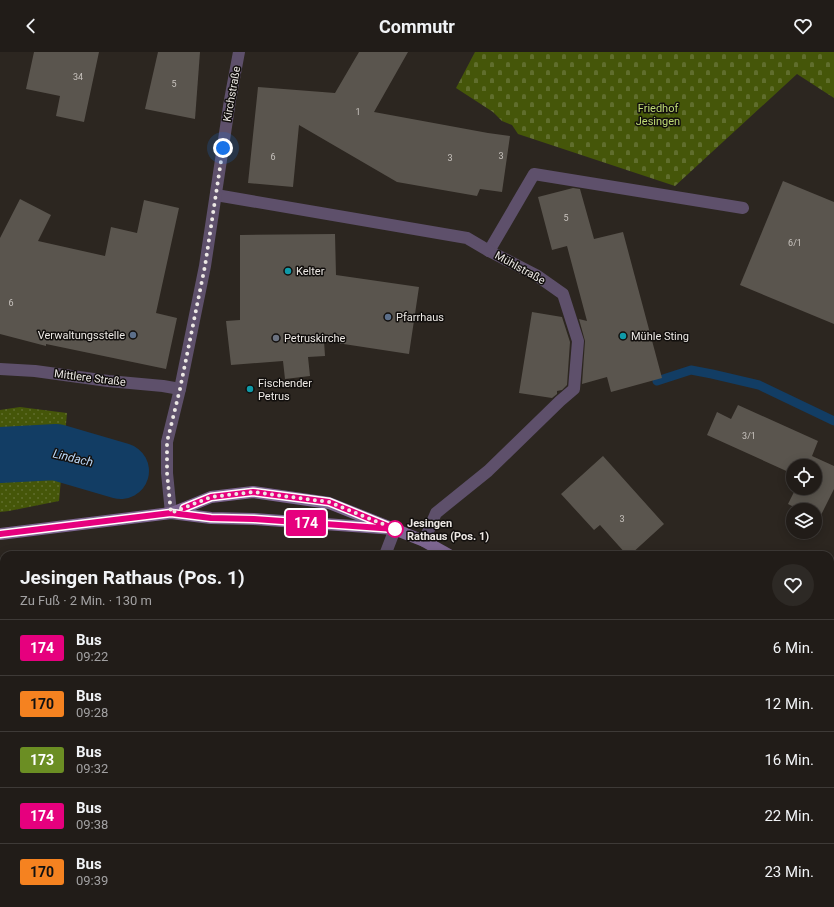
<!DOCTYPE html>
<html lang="de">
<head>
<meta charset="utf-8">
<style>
  body { margin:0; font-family:Roboto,sans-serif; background:#2d2925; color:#f1f3f6; height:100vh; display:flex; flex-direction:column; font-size:15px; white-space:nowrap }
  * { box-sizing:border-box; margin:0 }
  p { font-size:13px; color:#a2a1a2 }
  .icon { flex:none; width:22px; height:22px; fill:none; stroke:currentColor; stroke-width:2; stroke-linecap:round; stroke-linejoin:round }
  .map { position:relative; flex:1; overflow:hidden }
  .side { position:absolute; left:0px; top:499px; width:834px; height:356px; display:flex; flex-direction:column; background:#211c18; border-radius:12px 12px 0 0; box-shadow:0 2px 10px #0003,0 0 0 1px #3e3a37 }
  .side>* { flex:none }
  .badge { padding:0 8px; border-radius:3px; font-size:14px; line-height:26px }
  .fabs { position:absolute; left:786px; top:407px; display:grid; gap:8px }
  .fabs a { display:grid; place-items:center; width:36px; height:36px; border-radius:50%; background:#211c18; box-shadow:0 2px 10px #0003,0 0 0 1px #3e3a37; font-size:20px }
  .you { position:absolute; width:20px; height:20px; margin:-10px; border:3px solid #fff; border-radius:50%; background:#1a73e8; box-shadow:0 0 0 6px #1a73e833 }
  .map>.badge { position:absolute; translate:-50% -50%; box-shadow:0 0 0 2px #fff }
  .round { display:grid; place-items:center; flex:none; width:42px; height:42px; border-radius:21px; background:#2d2925 }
  .headline { display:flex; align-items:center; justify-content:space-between; height:68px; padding:0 20px }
  h1 { font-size:19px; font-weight:700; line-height:30px }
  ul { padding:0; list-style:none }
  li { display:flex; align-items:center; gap:12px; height:56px; padding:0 20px; border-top:1px solid #3e3a37 }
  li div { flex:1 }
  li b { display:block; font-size:15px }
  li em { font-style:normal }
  li .badge { min-width:44px; font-weight:700; text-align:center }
  header { display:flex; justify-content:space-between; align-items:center; height:52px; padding:0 20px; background:#211c18; font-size:18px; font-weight:700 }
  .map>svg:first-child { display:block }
  .green { fill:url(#green-dots) }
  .cemetery { fill:url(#cemetery-stones) }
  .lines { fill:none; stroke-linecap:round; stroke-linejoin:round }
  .stream { stroke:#123d64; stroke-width:9 }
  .river { stroke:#123d64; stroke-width:56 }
  .building { fill:#5a554e }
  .service { stroke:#5e506b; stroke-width:12 }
  .minor { stroke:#5e506b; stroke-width:12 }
  .tertiary { stroke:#5e506b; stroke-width:12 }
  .secondary { stroke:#7d6691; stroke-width:12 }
  .line-casing { stroke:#fff; stroke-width:9 }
  .line { stroke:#e6007e; stroke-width:6 }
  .walk { stroke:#ece8e4; stroke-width:4; stroke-dasharray:0 7.2 }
  .culture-dot { fill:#0f9aa8; stroke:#120f0d; stroke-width:1.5 }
  .service-dot { fill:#5c6f8a; stroke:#120f0d; stroke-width:1.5 }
  .worship-dot { fill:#6b7280; stroke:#120f0d; stroke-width:1.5 }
  .stop-dot { fill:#fff; stroke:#e6007e; stroke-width:2 }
  .labels { text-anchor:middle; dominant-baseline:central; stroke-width:3; stroke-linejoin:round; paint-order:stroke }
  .number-label { font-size:9px; fill:#c8c3be }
  .street-label { font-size:11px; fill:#ece8e4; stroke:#120f0d }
  .park-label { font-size:11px; fill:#bfdb74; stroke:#120f0d }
  .poi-label { font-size:11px; fill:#ece8e4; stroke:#120f0d; text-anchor:start }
  .stop-label { font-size:11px; font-weight:bold; fill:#ece8e4; stroke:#120f0d; text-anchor:start }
  .water-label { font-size:12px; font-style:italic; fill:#bcd9f8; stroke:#120f0d }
</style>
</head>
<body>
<header><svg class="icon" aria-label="back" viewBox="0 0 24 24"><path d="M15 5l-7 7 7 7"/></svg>Commutr<svg class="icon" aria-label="heart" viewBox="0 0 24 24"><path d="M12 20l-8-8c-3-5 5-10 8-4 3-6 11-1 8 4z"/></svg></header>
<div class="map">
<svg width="834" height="855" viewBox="0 0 834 855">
  <defs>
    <pattern id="green-dots" width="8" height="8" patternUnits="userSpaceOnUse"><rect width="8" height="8" fill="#455609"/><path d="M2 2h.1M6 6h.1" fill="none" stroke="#606e2d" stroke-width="1.8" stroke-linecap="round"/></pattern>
    <pattern id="cemetery-stones" width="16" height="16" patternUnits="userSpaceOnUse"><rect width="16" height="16" fill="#455609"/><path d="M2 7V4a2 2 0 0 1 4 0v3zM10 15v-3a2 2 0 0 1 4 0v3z" fill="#606e2d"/></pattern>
  </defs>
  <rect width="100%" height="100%" fill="#2c2620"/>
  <path class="green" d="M 20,355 L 67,361 L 59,449 L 9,459 L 0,460 L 0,358 Z"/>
  <path class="cemetery" d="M 475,0 L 834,0 L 834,46 L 797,22 L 675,134 L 518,82 L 512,73 L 502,69 L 493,60 L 456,36 Z"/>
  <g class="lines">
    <path class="stream" d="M 657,329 L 691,318 L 712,322 L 759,333 L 834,369"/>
    <g class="river">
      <path d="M 0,403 L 56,400 L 121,419"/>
      <path d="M 650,851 L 653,855"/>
    </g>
  </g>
  <g class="building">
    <path d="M 34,0 L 99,0 L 84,70 L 56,64 L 60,44 L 26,37 Z"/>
    <path d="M 158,0 L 200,0 L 195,67 L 145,57 Z"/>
    <path d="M 359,0 L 408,0 L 374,60 L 488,81 L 510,84 L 502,140 L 480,137 L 477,144 L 397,130 L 299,73 L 293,135 L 248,131 L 258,35 L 335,41 Z"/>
    <path d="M 783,129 L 834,150 L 834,272 L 740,233 Z"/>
    <path d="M 573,136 L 580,137 L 594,187 L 623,180 L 662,326 L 611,340 L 607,325 L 582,332 L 585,289 L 579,267 L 587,269 L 567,194 L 552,198 L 538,145 Z"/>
    <path d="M 20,147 L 51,163 L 38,189 L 105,204 L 111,175 L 137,181 L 144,148 L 179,156 L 156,261 L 177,266 L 166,317 L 46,292 L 46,294 L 0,282 L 0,186 Z"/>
    <path d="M 335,182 L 336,223 L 419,235 L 409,302 L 324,289 L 325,304 L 308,305 L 310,324 L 285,327 L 283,309 L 231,313 L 226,269 L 240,268 L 240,183 Z"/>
    <path d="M 532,260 L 562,265 L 570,290 L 567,333 L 562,338 L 557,339 L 557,342 L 552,346 L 519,341 Z"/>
    <path d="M 738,353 L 818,389 L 812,404 L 834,414 L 834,437 L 819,467 L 815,465 L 815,458 L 800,458 L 788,452 L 796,436 L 815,436 L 815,414 L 793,414 L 793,422 L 707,383 L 717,360 L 731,367 Z"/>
    <path d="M 603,404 L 664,472 L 630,503 L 627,503 L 600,473 L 594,478 L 561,442 Z"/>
  </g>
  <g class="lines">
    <path class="service" d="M 424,489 L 436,461 L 488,419 L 560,349 L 574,337 L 578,289 L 563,242 L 536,223 L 489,199 L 534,122 L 743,156"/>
    <g class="minor">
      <path d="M 216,143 L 467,186 L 489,199"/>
      <path d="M 0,317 L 35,319 L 108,329 L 163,334 L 180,337"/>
      <path d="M 385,503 L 395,477"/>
      <path d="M 0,558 L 4,578"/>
      <path d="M 830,603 L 834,604"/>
      <path d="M 501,851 L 503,855"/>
      <path d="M 82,855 L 83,851"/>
    </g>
    <path class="tertiary" d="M 171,461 L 167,421 L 167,390 L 180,337 L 205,214 L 230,48 L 239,0"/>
    <g class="secondary">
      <path d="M 172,461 L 211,445 L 253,440 L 329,451 L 424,489 L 449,503"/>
      <path d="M 0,482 L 171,461 L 211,466 L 254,467 L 395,477"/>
      <path d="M 795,851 L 799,855"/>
    </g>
  </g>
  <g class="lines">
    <g class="line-casing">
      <path id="line" d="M 0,482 L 171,461 L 211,466 L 254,467 L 395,477 L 329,450 L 253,440 L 211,445 L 184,456"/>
    </g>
    <use href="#line" class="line"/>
    <path class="walk" d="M 223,96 L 205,214 L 180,337 L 167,390 L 167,421 L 171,461 L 211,445 L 253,440 L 329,450 L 395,477"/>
  </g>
  <g class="culture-dot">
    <circle cx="288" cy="219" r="4"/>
    <circle cx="623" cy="284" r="4"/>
    <circle cx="250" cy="337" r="4"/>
  </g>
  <g class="service-dot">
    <circle cx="388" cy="265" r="4"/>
    <circle cx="133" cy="283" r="4"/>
  </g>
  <circle class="worship-dot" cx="276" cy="286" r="4"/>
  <circle class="stop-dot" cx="395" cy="477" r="8"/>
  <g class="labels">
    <g class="number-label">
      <text x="78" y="25">34</text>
      <text x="174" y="32">5</text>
      <text x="358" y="60">1</text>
      <text x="501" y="104">3</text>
      <text x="273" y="105">6</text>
      <text x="450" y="106">3</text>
      <text x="566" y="166">5</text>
      <text x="795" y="191">6/1</text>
      <text x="11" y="251">6</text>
      <text x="749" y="384">3/1</text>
      <text x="622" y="467">3</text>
    </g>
    <g class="street-label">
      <text transform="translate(232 42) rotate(-80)">Kirchstraße</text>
      <text transform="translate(520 216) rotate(29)">Mühlstraße</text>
      <text transform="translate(90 326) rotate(7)">Mittlere Straße</text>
    </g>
    <g class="park-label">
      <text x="658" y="56">Friedhof<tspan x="658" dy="13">Jesingen</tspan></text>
    </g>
    <g class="poi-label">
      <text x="296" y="219">Kelter</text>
      <text x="396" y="265">Pfarrhaus</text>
      <text x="125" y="283" text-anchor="end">Verwaltungsstelle</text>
      <text x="631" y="284">Mühle Sting</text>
      <text x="284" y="286">Petruskirche</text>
      <text x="258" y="331">Fischender<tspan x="258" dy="13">Petrus</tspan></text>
    </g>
    <g class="stop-label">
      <text x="407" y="471">Jesingen<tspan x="407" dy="13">Rathaus (Pos. 1)</tspan></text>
    </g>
    <g class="water-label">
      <text transform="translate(73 406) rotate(13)">Lindach</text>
    </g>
  </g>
</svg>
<div class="fabs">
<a><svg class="icon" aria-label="locate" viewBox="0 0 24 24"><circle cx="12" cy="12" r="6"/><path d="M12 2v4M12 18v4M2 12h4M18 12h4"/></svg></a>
<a><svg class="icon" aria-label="layers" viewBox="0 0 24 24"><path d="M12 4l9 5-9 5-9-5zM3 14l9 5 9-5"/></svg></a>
</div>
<div class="you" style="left:223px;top:96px"></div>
<b class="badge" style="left:306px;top:471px;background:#e6007e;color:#fff">174</b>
<section class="side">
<div class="headline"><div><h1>Jesingen Rathaus (Pos. 1)</h1><p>Zu Fuß · 2 Min. · 130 m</p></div><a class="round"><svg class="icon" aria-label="heart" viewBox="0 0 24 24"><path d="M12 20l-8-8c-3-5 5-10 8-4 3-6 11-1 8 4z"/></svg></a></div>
<ul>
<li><span class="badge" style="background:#e6007e;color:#fff">174</span><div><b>Bus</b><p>09:22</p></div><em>6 Min.</em></li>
<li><span class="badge" style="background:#f58220;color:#111">170</span><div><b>Bus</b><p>09:28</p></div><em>12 Min.</em></li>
<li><span class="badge" style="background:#6b8e23;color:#fff">173</span><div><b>Bus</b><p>09:32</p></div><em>16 Min.</em></li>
<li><span class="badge" style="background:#e6007e;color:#fff">174</span><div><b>Bus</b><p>09:38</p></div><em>22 Min.</em></li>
<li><span class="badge" style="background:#f58220;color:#111">170</span><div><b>Bus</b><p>09:39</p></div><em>23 Min.</em></li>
</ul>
</section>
</div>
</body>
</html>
